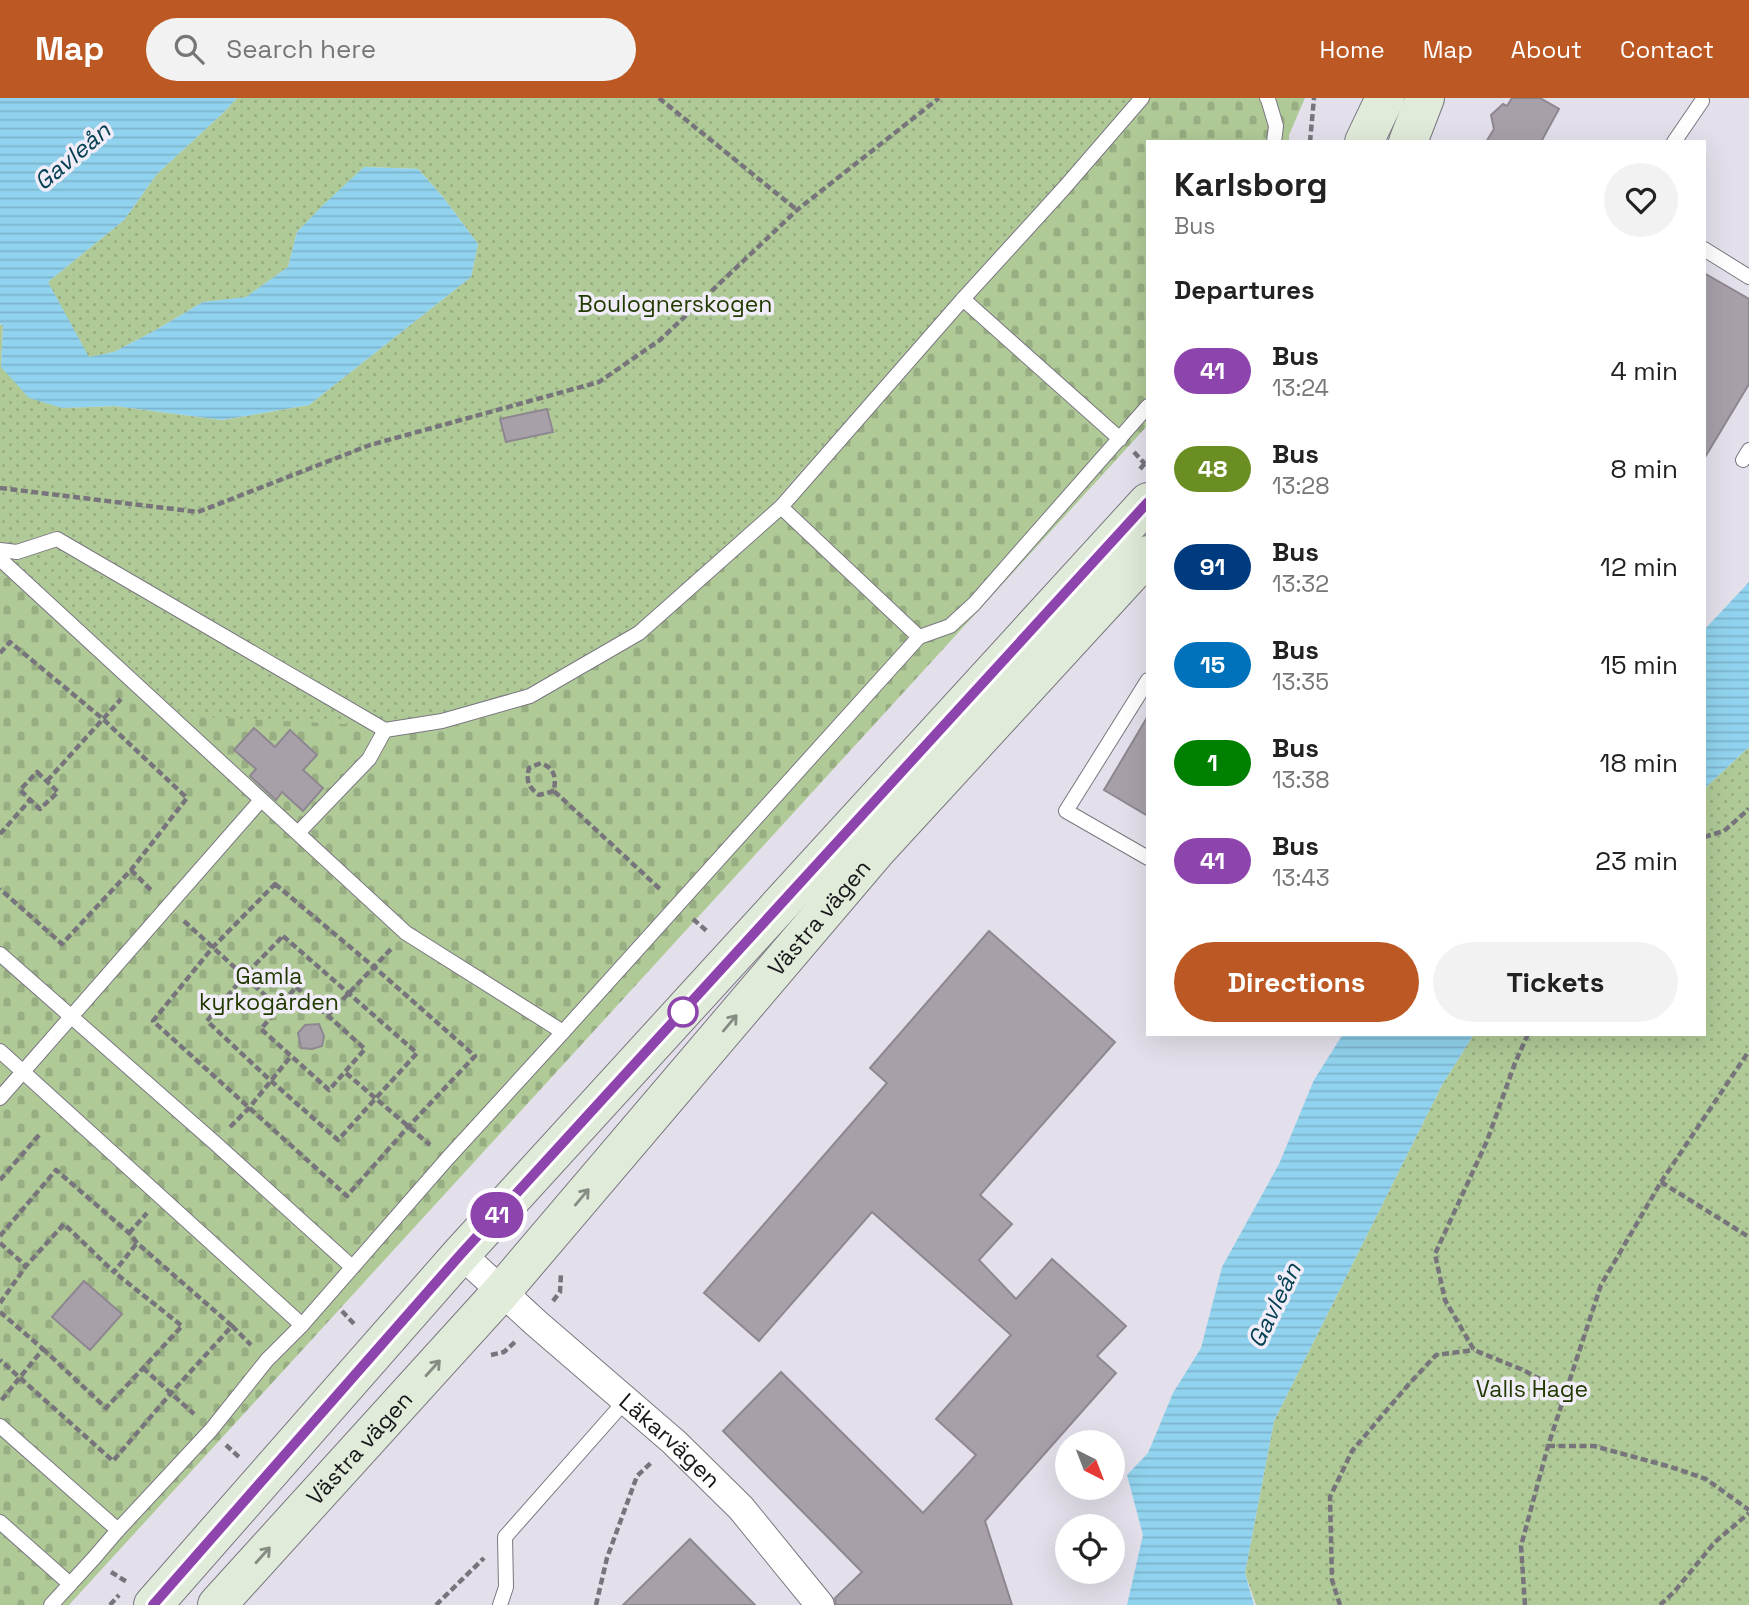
<!DOCTYPE html>
<html lang="en">
<head>
<meta charset="utf-8">
<style>
  body { margin:0; font-family:"Space Grotesk",sans-serif; background:#f2f2f2; color:#222; height:100vh; display:flex; flex-direction:column; font-size:26px; white-space:nowrap }
  * { box-sizing:border-box; margin:0 }
  p { font-size:23px; color:#767676 }
  .icon { flex:none; width:38px; height:38px; fill:none; stroke:currentColor; stroke-width:2; stroke-linecap:round; stroke-linejoin:round }
  .map { position:relative; flex:1; overflow:hidden }
  .sheet { position:absolute; left:1146px; top:42px; width:560px; height:896px; display:flex; flex-direction:column; background:#fff; border-radius:0px; box-shadow:0 7px 28px #0002 }
  .sheet>* { flex:none }
  .badge { padding:0 14px; border-radius:23px; font-size:24px; line-height:46px }
  .needle { width:46px; rotate:138deg }
  .fabs { position:absolute; left:1055px; top:1332px; display:grid; gap:14px }
  .fabs a { display:grid; place-items:center; width:70px; height:70px; border-radius:50%; background:#fff; box-shadow:0 7px 28px #0002; font-size:35px }
  .map>.badge { position:absolute; translate:-50% -50%; box-shadow:0 0 0 4px #fff }
  h2 { padding:0 28px; font-size:26px; line-height:63px }
  .round { display:grid; place-items:center; flex:none; width:74px; height:74px; border-radius:37px; background:#f2f2f2 }
  .overview { display:flex; align-items:center; justify-content:space-between; height:119px; padding:0 28px }
  h1 { font-size:33px; font-weight:800; line-height:52px }
  .button { display:flex; gap:14px; margin-top:auto; padding:14px 28px }
  .button a { flex:1; height:80px; border-radius:42px; background:#bc5823; color:#fff; font-size:28px; font-weight:800; line-height:80px; text-align:center }
  .button a+a { background:#f2f2f2; color:#222 }
  ul { padding:0; list-style:none }
  li { display:flex; align-items:center; gap:21px; height:98px; padding:0 28px }
  li div { flex:1 }
  li b { display:block; font-size:26px }
  li em { font-style:normal }
  li .badge { min-width:77px; font-weight:700; text-align:center }
  header { display:flex; align-items:center; gap:42px; box-sizing:border-box; height:98px; padding:0 35px; background:#bc5823; color:#fff }
  header strong { font-size:33px }
  nav { display:flex; gap:38px; margin-inline-start:auto; font-size:24px }
  .search { width:490px; height:63px; background:#f2f2f2; display:flex; align-items:center; gap:18px; box-sizing:border-box; padding:0 24px; border-radius:38px; color:#767676; font-size:26px }
  .map>svg:first-child { display:block }
  .cemetery { fill:url(#cemetery-stones) }
  .park { fill:url(#park-dots) }
  .water { fill:url(#water-rules) }
  .building { fill:#a7a0a9; stroke:#8e8790; stroke-width:2 }
  .lines { fill:none; stroke-linecap:round; stroke-linejoin:round }
  .service-casing { stroke:#7a7781; stroke-width:16 }
  .minor-casing { stroke:#7a7781; stroke-width:30 }
  .secondary-casing { stroke:#7a7781; stroke-width:40 }
  .path { stroke:#77747c; stroke-width:4.5; stroke-dasharray:7 3.5; stroke-linecap:butt }
  .service { stroke:#fff; stroke-width:14 }
  .minor { stroke:#fff; stroke-width:28 }
  .secondary { stroke:#e0ebd9; stroke-width:38 }
  .oneway { stroke:#868b83 }
  .line-casing { stroke:#fff; stroke-width:16 }
  .line { stroke:#8e44ad; stroke-width:10 }
  .stop-dot { fill:#fff; stroke:#8e44ad; stroke-width:3.5 }
  .labels { text-anchor:middle; dominant-baseline:central; stroke-width:7; stroke-linejoin:round; paint-order:stroke }
  .park-label { font-size:23px; fill:#223900; stroke:#f0edf8 }
  .street-label { font-size:23px; fill:#18161a; stroke:#f0edf8 }
  .water-label { font-size:24px; font-style:italic; fill:#074154; stroke:#f0edf8 }
</style>
</head>
<body>
<header>
<strong>Map</strong>
<div class="search"><svg class="icon" aria-label="search" viewBox="0 0 24 24"><circle cx="10" cy="10" r="6"/><path d="M15 15l6 6"/></svg>Search here</div>
<nav><a>Home</a><a>Map</a><a>About</a><a>Contact</a></nav>
</header>
<div class="map">
<svg width="1749" height="1507" viewBox="0 0 1749 1507">
  <defs>
    <pattern id="cemetery-stones" width="16" height="16" patternUnits="userSpaceOnUse" patternTransform="scale(1.75)"><rect width="16" height="16" fill="#b0ca97"/><path d="M2 7V4a2 2 0 0 1 4 0v3zM10 15v-3a2 2 0 0 1 4 0v3z" fill="#97ad82"/></pattern>
    <pattern id="park-dots" width="8" height="8" patternUnits="userSpaceOnUse" patternTransform="scale(1.75)"><rect width="8" height="8" fill="#b0ca97"/><path d="M2 2h.1M6 6h.1" fill="none" stroke="#97ad82" stroke-width="1.8" stroke-linecap="round"/></pattern>
    <pattern id="water-rules" width="6" height="5" patternUnits="userSpaceOnUse" patternTransform="scale(1.75)"><rect width="6" height="5" fill="#91d3ee"/><path d="M0 2.5h6" fill="none" stroke="#7cb4cc"/></pattern>
  </defs>
  <rect width="100%" height="100%" fill="#e3e0eb"/>
  <path class="cemetery" d="M 1141,0 L 1305,0 L 1289,37 L 1289,44 L 1148,44 L 1148,327 L 69,1507 L 0,1507 L 0,478 L 9,469 L 740,445 L 799,375 L 1028,129 Z"/>
  <g class="park">
    <path d="M 237,0 L 1141,0 L 1028,129 L 799,375 L 740,445 L 639,535 L 527,593 L 401,629 L 184,618 L 9,470 L 0,478 L 0,227 L 3,226 L 1,269 L 62,310 L 115,308 L 222,322 L 309,307 L 471,179 L 478,146 L 443,99 L 418,71 L 364,69 L 297,134 L 288,169 L 245,200 L 203,204 L 154,233 L 114,254 L 88,260 L 48,184 L 124,122 L 157,76 L 224,14 Z"/>
    <path d="M 1749,649 L 1749,1507 L 1256,1507 L 1245,1475 L 1274,1323 L 1442,987 L 1474,936 L 1704,936 L 1705,690 Z"/>
  </g>
  <g class="water">
    <path d="M 0,0 L 237,0 L 224,14 L 157,76 L 124,122 L 48,184 L 89,259 L 114,254 L 154,233 L 203,204 L 246,199 L 288,169 L 297,134 L 323,107 L 364,69 L 418,71 L 443,99 L 478,146 L 471,179 L 309,307 L 222,322 L 115,308 L 62,310 L 29,300 L 1,269 L 3,227 L 0,226 Z"/>
    <path d="M 1749,484 L 1749,649 L 1705,690 L 1705,531 Z"/>
    <path d="M 1343,936 L 1474,936 L 1442,987 L 1274,1323 L 1245,1475 L 1254,1507 L 1127,1507 L 1143,1437 L 1127,1377 L 1148,1355 L 1173,1295 L 1201,1250 L 1222,1169 L 1279,1066 L 1314,982 Z"/>
  </g>
  <g class="building">
    <path d="M 1512,0 L 1540,0 L 1559,11 L 1541,44 L 1486,44 L 1494,31 L 1491,17 L 1503,6 L 1507,8 Z"/>
    <path d="M 1704,175 L 1749,201 L 1749,286 L 1704,361 Z"/>
    <path d="M 547,311 L 553,334 L 506,344 L 500,321 Z"/>
    <path d="M 1148,618 L 1148,718 L 1104,692 Z"/>
    <path d="M 254,630 L 275,649 L 290,632 L 317,657 L 303,672 L 323,690 L 303,713 L 282,694 L 276,702 L 250,678 L 256,671 L 234,652 Z"/>
    <path d="M 989,833 L 1115,944 L 980,1097 L 1012,1126 L 979,1162 L 1016,1201 L 1052,1161 L 1126,1228 L 1097,1258 L 1116,1275 L 985,1423 L 1012,1507 L 836,1507 L 835,1500 L 862,1474 L 723,1333 L 781,1274 L 923,1415 L 976,1357 L 936,1321 L 1011,1237 L 872,1114 L 759,1243 L 704,1195 L 887,985 L 870,970 Z"/>
    <path d="M 319,926 L 324,938 L 322,948 L 312,951 L 301,950 L 298,935 L 305,927 Z"/>
    <path d="M 84,1183 L 122,1216 L 90,1252 L 52,1219 Z"/>
    <path d="M 690,1441 L 755,1507 L 623,1507 Z"/>
  </g>
  <g class="lines">
    <g class="service-casing">
      <g id="service">
        <path d="M 1267,0 L 1268,1 L 1276,28 L 1274,44"/>
        <path d="M 1674,44 L 1702,3"/>
        <path d="M 1704,151 L 1749,179"/>
        <path d="M 963,201 L 1120,341"/>
        <path d="M 1743,362 L 1749,352"/>
        <path d="M 781,409 L 919,539"/>
        <path d="M 0,452 L 17,454 L 57,441 L 385,632 L 442,623 L 530,598 L 639,535 L 781,409 L 963,201 L 1065,89 L 1142,0"/>
        <path d="M 0,461 L 406,835 L 563,934"/>
        <path d="M 1148,582 L 1066,713 L 1148,760"/>
        <path d="M 298,735 L 369,661 L 385,632"/>
        <path d="M 0,856 L 215,1045 L 352,1169"/>
        <path d="M 0,953 L 302,1227"/>
        <path d="M 0,1000 L 261,702"/>
        <path d="M 0,1328 L 118,1432"/>
        <path d="M 0,1424 L 70,1486"/>
        <path d="M 51,1507 L 94,1460 L 118,1432 L 211,1332 L 267,1262 L 302,1227 L 447,1061 L 563,934 L 919,539 L 950,528 L 974,506 L 1148,308"/>
        <path d="M 500,1507 L 506,1489 L 505,1439 L 626,1302"/>
      </g>
    </g>
    <g class="minor-casing">
      <g id="minor">
        <path id="s1" d="M 461,1156 L 536,1225 L 674,1344 L 741,1410 L 820,1507"/>
      </g>
    </g>
    <g class="secondary-casing">
      <g id="secondary">
        <path d="M 1364,44 L 1385,0"/>
        <path d="M 1408,44 L 1425,0"/>
        <path d="M 153,1507 L 461,1156 L 1148,404"/>
        <path id="s2" d="M 217,1507 L 502,1193 L 876,753 L 1148,457"/>
      </g>
    </g>
    <g class="path">
      <path d="M 659,0 L 797,112"/>
      <path d="M 1310,44 L 1314,0"/>
      <path d="M 1134,354 L 1145,366"/>
      <path d="M 1140,371 L 1148,362"/>
      <path d="M 0,390 L 198,414 L 370,347 L 599,284 L 660,242 L 797,112 L 939,0"/>
      <path d="M 0,555 L 10,544 L 103,621 L 187,700 L 131,772 L 62,846 L 0,791"/>
      <path d="M 37,674 L 58,694 L 40,711 L 20,692 Z"/>
      <path d="M 47,683 L 121,601"/>
      <path d="M 554,693 L 539,697 C 528,689 526,683 529,670 L 541,665 C 555,671 556,678 554,693 L 661,792"/>
      <path d="M 0,736 L 30,702"/>
      <path d="M 1704,739 L 1724,733 L 1749,711"/>
      <path d="M 131,772 L 152,793"/>
      <path d="M 275,786 L 374,869 L 475,958 L 408,1029 L 347,1098 L 153,923 L 213,849 Z"/>
      <path d="M 693,821 L 708,834"/>
      <path d="M 184,823 L 279,910"/>
      <path d="M 283,838 L 417,955 L 338,1042 L 270,982 L 207,923 L 244,878 Z"/>
      <path d="M 296,889 L 365,951 L 329,992 L 261,931 Z"/>
      <path d="M 328,917 L 391,851"/>
      <path d="M 1528,936 L 1515,965 L 1487,1043 L 1435,1156 L 1445,1202 L 1474,1252 L 1523,1272 L 1565,1294"/>
      <path d="M 346,975 L 430,1047"/>
      <path d="M 230,1029 L 249,1010 L 291,958"/>
      <path d="M 0,1082 L 39,1037"/>
      <path d="M 1661,1084 L 1749,1139"/>
      <path d="M 129,1135 L 147,1115"/>
      <path d="M 0,1138 L 56,1072 L 129,1135 L 137,1145 L 232,1228 L 171,1295 L 113,1363 L 0,1262"/>
      <path d="M 0,1145 L 26,1168"/>
      <path d="M 553,1203 L 560,1194 L 561,1176"/>
      <path d="M 0,1205 L 26,1168 L 64,1126 L 114,1174 L 137,1145"/>
      <path d="M 342,1213 L 355,1227"/>
      <path d="M 0,1214 L 43,1251 L 0,1304"/>
      <path d="M 232,1228 L 251,1247"/>
      <path d="M 43,1251 L 106,1310 L 182,1228 L 114,1174"/>
      <path d="M 491,1257 L 504,1254 L 516,1243"/>
      <path d="M 143,1270 L 194,1316"/>
      <path d="M 226,1347 L 240,1360"/>
      <path d="M 1548,1348 L 1594,1348 L 1671,1369 L 1706,1381 L 1749,1412"/>
      <path d="M 111,1474 L 127,1484"/>
      <path d="M 110,1507 L 119,1497"/>
      <path d="M 436,1507 L 484,1460"/>
      <path d="M 596,1507 L 607,1460 L 637,1378 L 652,1364"/>
      <path d="M 1340,1507 L 1332,1482 L 1330,1399 L 1352,1353 L 1409,1286 L 1436,1257 L 1474,1252"/>
      <path d="M 1525,1507 L 1521,1448 L 1548,1348 L 1601,1187 L 1661,1084 L 1749,953"/>
      <path d="M 1660,1507 L 1674,1494 L 1715,1444 L 1749,1415"/>
    </g>
    <use href="#service" class="service"/>
    <use href="#minor" class="minor"/>
    <use href="#secondary" class="secondary"/>
  </g>
  <defs><path id="oneway-shaft" d="M-6 0H5M1.5-3L5.5 0L1.5 3" fill="none" stroke-width="1.6" stroke-linecap="round" stroke-linejoin="round" transform="scale(1.75)"/></defs>
  <g class="oneway">
    <use href="#oneway-shaft" transform="translate(730 925) rotate(-50)"/>
    <use href="#oneway-shaft" transform="translate(582 1099) rotate(-50)"/>
    <use href="#oneway-shaft" transform="translate(433 1270) rotate(-48)"/>
    <use href="#oneway-shaft" transform="translate(263 1457) rotate(-48)"/>
  </g>
  <g class="lines">
    <g class="line-casing">
      <path id="line" d="M 153,1507 L 461,1156 L 1148,404"/>
    </g>
    <use href="#line" class="line"/>
  </g>
  <circle class="stop-dot" cx="683" cy="914" r="14"/>
  <g class="labels">
    <g class="park-label">
      <text x="675" y="206">Boulognerskogen</text>
      <text x="269" y="878">Gamla<tspan x="269" dy="26">kyrkogården</tspan></text>
      <text x="1532" y="1291">Valls Hage</text>
    </g>
    <g class="street-label">
      <text stroke="none"><textPath href="#s2" startOffset="914">Västra vägen</textPath></text>
      <text stroke="none"><textPath href="#s1" startOffset="280">Läkarvägen</textPath></text>
      <text stroke="none"><textPath href="#s2" startOffset="212">Västra vägen</textPath></text>
    </g>
    <g class="water-label">
      <text transform="translate(72 58) rotate(-40)">Gavleån</text>
      <text transform="translate(1274 1207) rotate(-64)">Gavleån</text>
    </g>
  </g>
</svg>
<div class="fabs">
<a><svg class="needle" viewBox="-14 -14 28 28"><path d="M0-13l5 13h-10z" fill="#e53935"/><path d="M0 13l5-13h-10z" fill="#767676"/></svg></a>
<a><svg class="icon" aria-label="locate" viewBox="0 0 24 24"><circle cx="12" cy="12" r="6"/><path d="M12 2v4M12 18v4M2 12h4M18 12h4"/></svg></a>
</div>
<b class="badge" style="left:497px;top:1117px;background:#8e44ad;color:#fff">41</b>
<section class="sheet">
<div class="overview"><div><h1>Karlsborg</h1><p>Bus</p></div><a class="round"><svg class="icon" aria-label="heart" viewBox="0 0 24 24"><path d="M12 20l-8-8c-3-5 5-10 8-4 3-6 11-1 8 4z"/></svg></a></div>
<h2>Departures</h2>
<ul>
<li><span class="badge" style="background:#8e44ad;color:#fff">41</span><div><b>Bus</b><p>13:24</p></div><em>4 min</em></li>
<li><span class="badge" style="background:#6b8e23;color:#fff">48</span><div><b>Bus</b><p>13:28</p></div><em>8 min</em></li>
<li><span class="badge" style="background:#003b80;color:#fff">91</span><div><b>Bus</b><p>13:32</p></div><em>12 min</em></li>
<li><span class="badge" style="background:#0072bc;color:#fff">15</span><div><b>Bus</b><p>13:35</p></div><em>15 min</em></li>
<li><span class="badge" style="background:#008000;color:#fff">1</span><div><b>Bus</b><p>13:38</p></div><em>18 min</em></li>
<li><span class="badge" style="background:#8e44ad;color:#fff">41</span><div><b>Bus</b><p>13:43</p></div><em>23 min</em></li>
</ul>
<div class="button"><a>Directions</a><a>Tickets</a></div>
</section>
</div>
</body>
</html>
